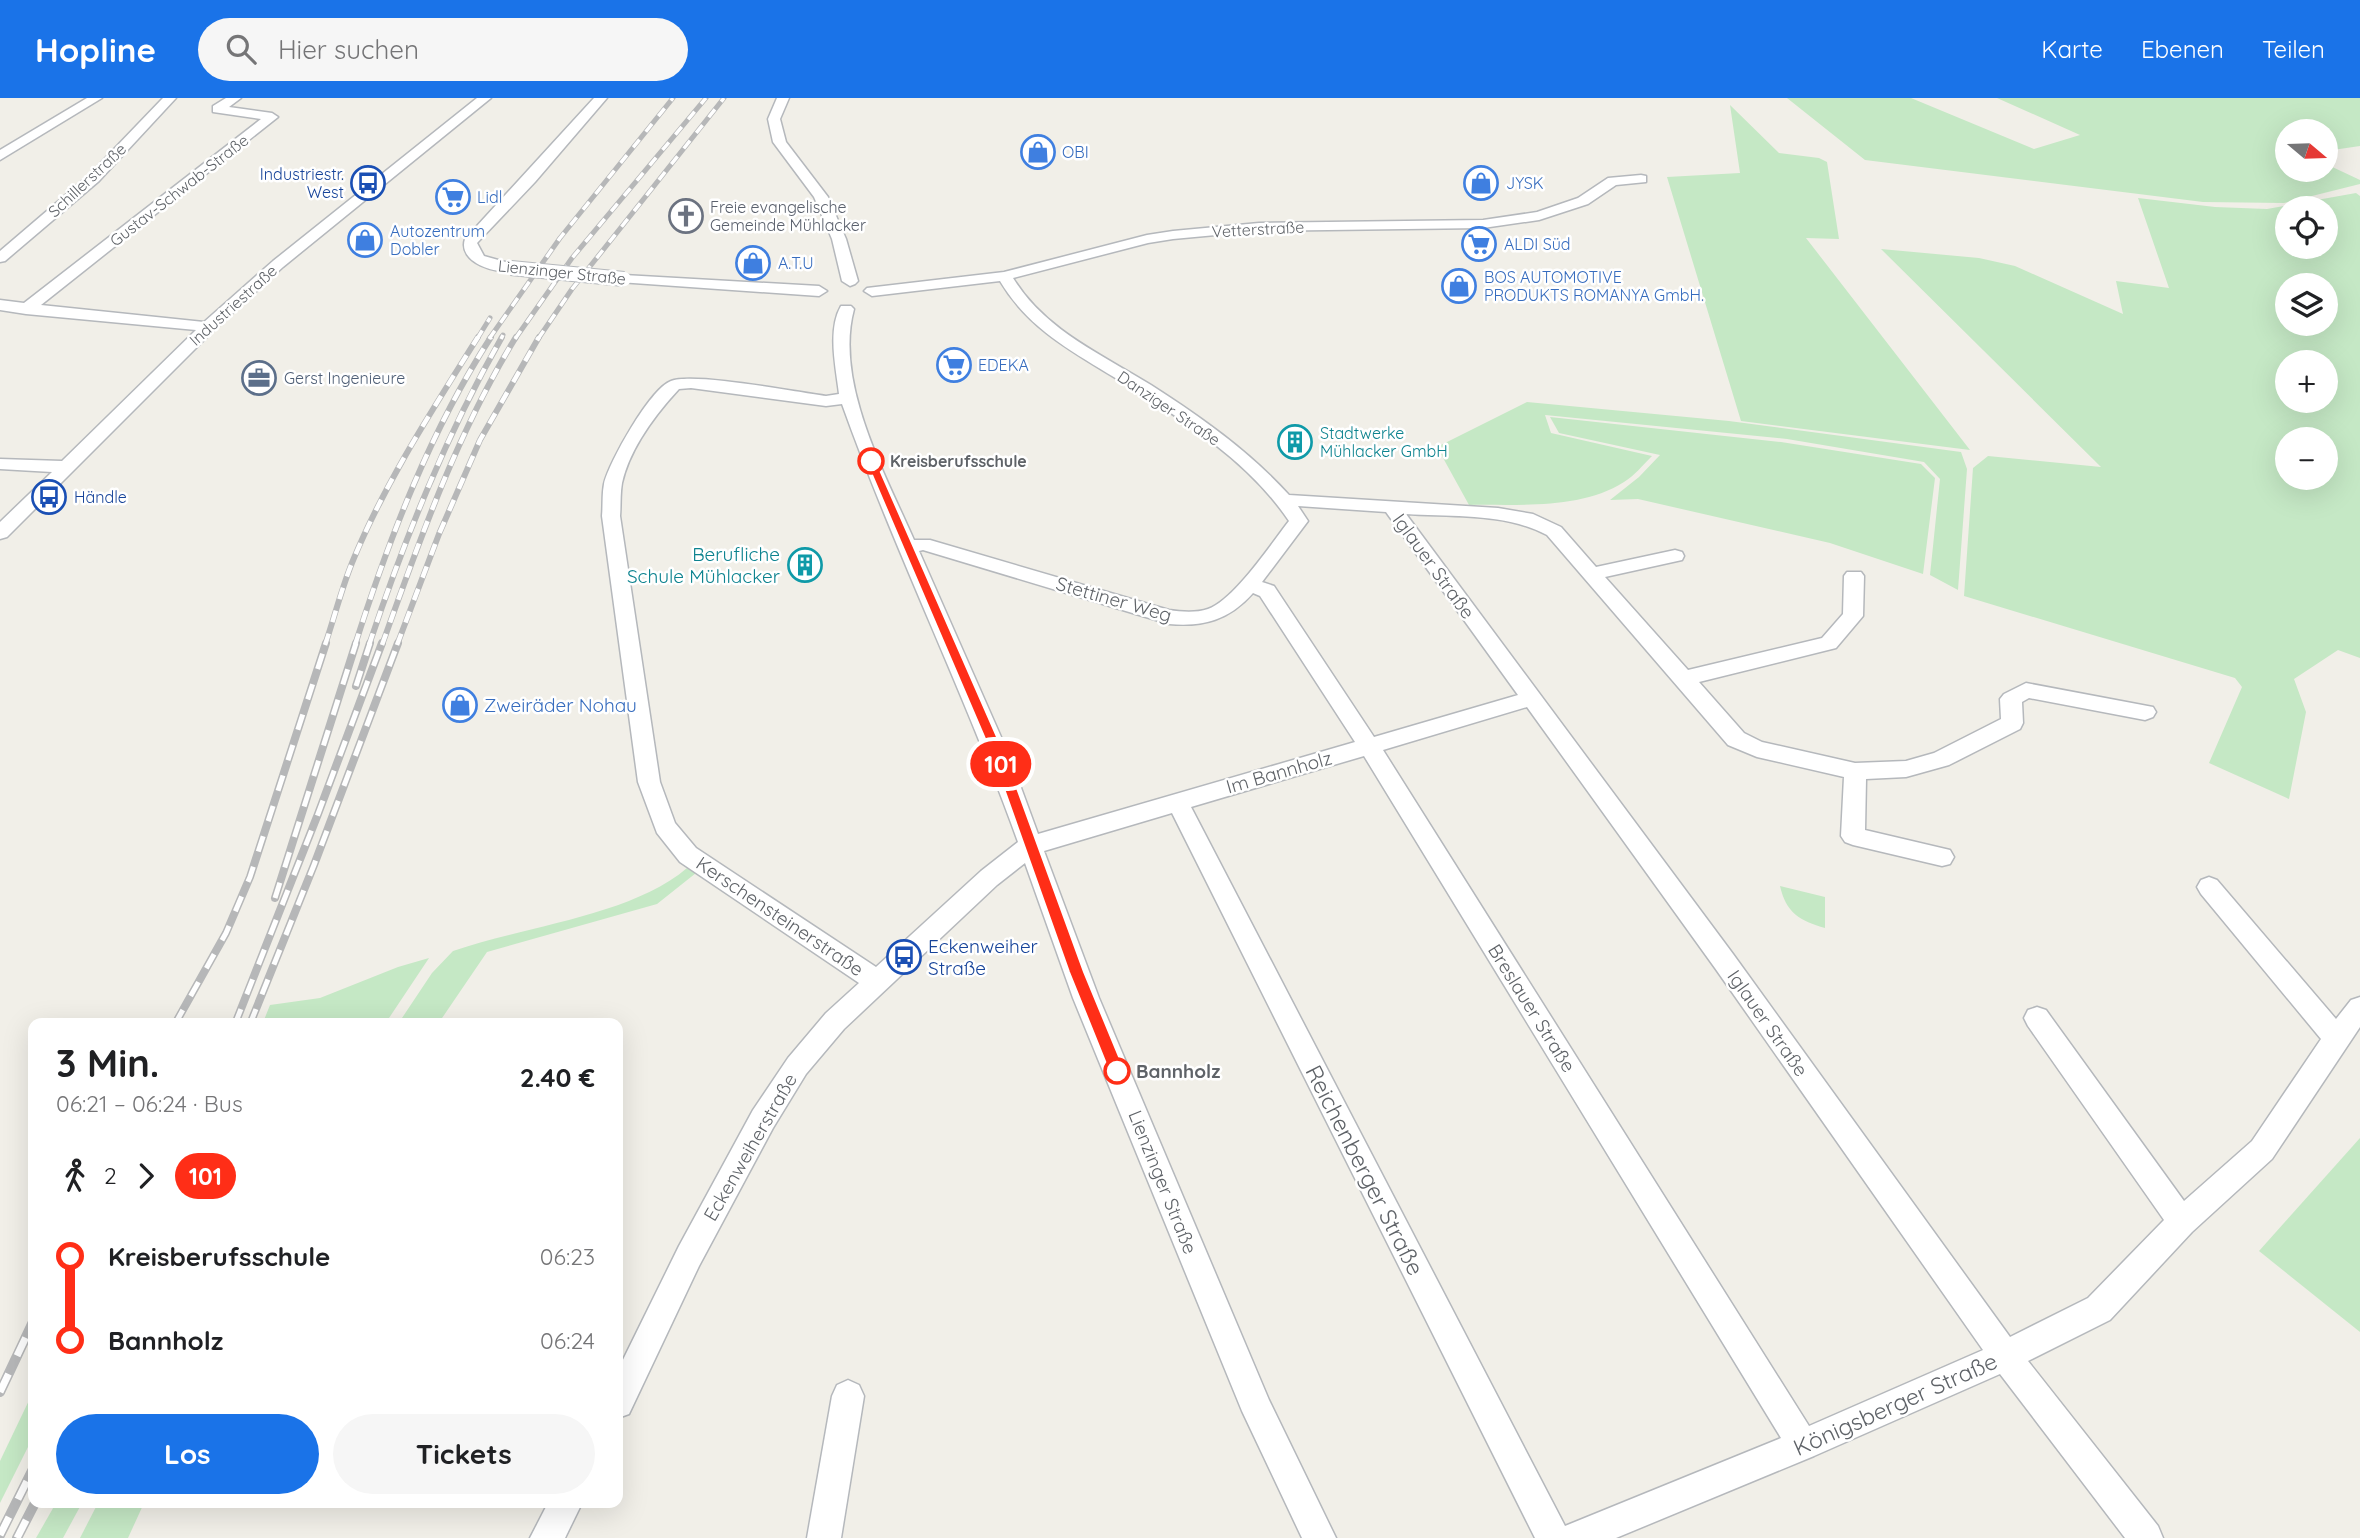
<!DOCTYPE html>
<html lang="de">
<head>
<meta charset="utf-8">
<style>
  body { margin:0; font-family:Quicksand,sans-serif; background:#f6f6f6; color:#202124; height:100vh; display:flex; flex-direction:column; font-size:26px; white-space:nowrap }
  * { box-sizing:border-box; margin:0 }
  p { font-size:23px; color:#757577 }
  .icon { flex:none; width:38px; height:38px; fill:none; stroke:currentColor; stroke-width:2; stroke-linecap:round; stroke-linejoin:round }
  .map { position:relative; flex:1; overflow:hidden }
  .sheet { position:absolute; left:28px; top:920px; width:595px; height:490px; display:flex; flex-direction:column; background:#fff; border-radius:14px; box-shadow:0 7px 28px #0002 }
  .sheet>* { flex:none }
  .badge { padding:0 14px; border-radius:23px; font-size:24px; line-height:46px }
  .needle { width:46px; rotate:109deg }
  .controls { position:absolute; left:2275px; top:21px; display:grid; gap:14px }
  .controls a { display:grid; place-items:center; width:63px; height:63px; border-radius:50%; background:#fff; box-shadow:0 7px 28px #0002; font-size:35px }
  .map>.badge { position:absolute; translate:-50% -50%; box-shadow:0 0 0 4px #fff }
  .legs { display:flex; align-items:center; gap:10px; height:77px; padding:0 28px; font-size:23px }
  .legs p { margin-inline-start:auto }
  .overview { display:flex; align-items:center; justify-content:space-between; height:119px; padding:0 28px }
  h1 { font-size:38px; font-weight:700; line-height:52px }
  .button { display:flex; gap:14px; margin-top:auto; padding:14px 28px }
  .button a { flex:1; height:80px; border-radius:42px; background:#1a73e8; color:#fff; font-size:28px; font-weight:700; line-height:80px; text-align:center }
  .button a+a { background:#f6f6f6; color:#202124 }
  ul { padding:0 28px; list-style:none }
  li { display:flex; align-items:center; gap:24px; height:84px; font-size:26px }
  li i { display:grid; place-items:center; width:10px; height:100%; margin:0 9px; background:currentColor }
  li i::after { content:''; width:18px; height:18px; margin:-9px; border:5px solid; border-radius:50%; background:#fff }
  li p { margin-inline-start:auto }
  li:first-child i { background:linear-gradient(#0000 50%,currentColor 0) }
  li:last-child i { background:linear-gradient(currentColor 50%,#0000 0) }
  header { display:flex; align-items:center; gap:42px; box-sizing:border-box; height:98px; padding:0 35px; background:#1a73e8; color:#fff }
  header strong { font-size:33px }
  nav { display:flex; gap:38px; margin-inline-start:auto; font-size:24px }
  .search { width:490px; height:63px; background:#f6f6f6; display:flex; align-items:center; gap:18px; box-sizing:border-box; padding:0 24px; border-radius:38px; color:#757577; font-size:26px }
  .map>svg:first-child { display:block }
  .green { fill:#c5e8c5; fill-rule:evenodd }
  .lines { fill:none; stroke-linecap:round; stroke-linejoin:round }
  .minor-casing { stroke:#b5b8bc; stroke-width:3 }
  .minor { fill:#fff; fill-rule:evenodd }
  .rail-far3-casing { stroke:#b6b7b8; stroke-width:5 }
  .rail-far2-casing { stroke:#b6b7b8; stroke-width:6 }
  .rail-far1-casing { stroke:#b6b7b8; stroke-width:8 }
  .rail-casing { stroke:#b6b7b8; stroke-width:10 }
  .rail-far3 { stroke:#fff; stroke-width:3.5; stroke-dasharray:10; stroke-linecap:butt }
  .rail-far2 { stroke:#fff; stroke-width:4.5; stroke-dasharray:12; stroke-linecap:butt }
  .rail-far1 { stroke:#fff; stroke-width:5; stroke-dasharray:16; stroke-linecap:butt }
  .rail { stroke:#fff; stroke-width:7; stroke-dasharray:20; stroke-linecap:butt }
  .minor-bridge-casing { stroke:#b5b8bc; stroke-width:16; stroke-linecap:butt }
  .minor-bridge { stroke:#fff; stroke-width:14 }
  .line-1 { fill:#ff2e17; stroke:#fff; stroke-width:2 }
  .stop-1-dot { fill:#fff; stroke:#ff2e17; stroke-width:3.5 }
  .labels { text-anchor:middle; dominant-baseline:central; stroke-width:5; stroke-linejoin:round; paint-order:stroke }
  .far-shop-label { font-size:16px; fill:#366cbe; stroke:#fff; text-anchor:start }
  .far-transit-label { font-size:16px; fill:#164399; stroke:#fff; text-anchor:end }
  .far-street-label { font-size:16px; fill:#5f6368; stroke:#fff }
  .far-worship-label { font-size:16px; fill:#5b616d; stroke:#fff; text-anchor:start }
  .far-service-label { font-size:16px; fill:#4e5e75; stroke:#fff; text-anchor:start }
  .far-culture-label { font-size:16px; fill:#0d838f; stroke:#fff; text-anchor:start }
  .far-stop-label { font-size:16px; font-weight:bold; fill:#5f6368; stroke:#fff; text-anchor:start }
  .culture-label { font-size:19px; fill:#0d838f; stroke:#fff; text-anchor:end }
  .street-label { font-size:19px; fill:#5f6368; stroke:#fff }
  .shop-label { font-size:19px; fill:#366cbe; stroke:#fff; text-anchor:start }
  .transit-label { font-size:19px; fill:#164399; stroke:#fff; text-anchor:start }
  .stop-label { font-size:19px; font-weight:bold; fill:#5f6368; stroke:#fff; text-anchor:start }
  .near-street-label { font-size:23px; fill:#5f6368; stroke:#fff }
</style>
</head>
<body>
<header>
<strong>Hopline</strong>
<div class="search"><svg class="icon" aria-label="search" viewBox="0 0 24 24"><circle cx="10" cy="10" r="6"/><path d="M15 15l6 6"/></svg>Hier suchen</div>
<nav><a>Karte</a><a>Ebenen</a><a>Teilen</a></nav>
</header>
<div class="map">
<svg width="2360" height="1440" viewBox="0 0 2360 1440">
  <rect width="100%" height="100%" fill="#f1efe8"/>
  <g class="green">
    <path d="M 1787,0 L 1911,0 L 2034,51 L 2080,37 L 1997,0 L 2360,0 L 2360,48 L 2326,53 L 2326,33 L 2287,33 L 2287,72 L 2326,72 L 2326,66 L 2360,82 L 2360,86 L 2284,105 L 2203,104 L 1865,62 Z"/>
    <path d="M 1730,7 L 1779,55 L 1819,60 L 1827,64 L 1839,141 L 1806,140 L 1970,352 L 1741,323 L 1667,79 L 1740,75 Z"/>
    <path d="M 2356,95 L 2360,98 L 2360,560 L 2338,552 L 2294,581 L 2306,614 L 2289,701 L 2209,665 L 2242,589 L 2235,580 L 1964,498 L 1973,370 L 1988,358 L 2101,369 L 1881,151 L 1979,160 L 2015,168 L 2123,216 L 2116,183 L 2169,190 L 2138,100 L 2215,109 L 2267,111 ZM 2287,110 L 2326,110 L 2326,149 L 2287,149 ZM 2287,187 L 2326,187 L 2326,226 L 2287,226 ZM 2287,264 L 2326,264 L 2326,303 L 2287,303 ZM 2287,341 L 2326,341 L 2326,380 L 2287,380 Z"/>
    <path d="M 1527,304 L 1729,323 L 1961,354 L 1967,371 L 1958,492 L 1930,477 L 1940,381 L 1924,364 L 1787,341 L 1545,317 L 1551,335 L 1652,358 C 1643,367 1634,378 1624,384 C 1580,412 1519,406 1469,407 L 1437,349 Z"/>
    <path d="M 1550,319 L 1781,344 L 1921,366 L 1935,380 L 1923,476 L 1830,445 L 1638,401 L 1610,402 L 1639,379 L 1660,357 L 1559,335 Z"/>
    <path d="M 687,770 L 696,775 L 657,806 L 487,854 L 438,926 L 398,926 L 432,875 L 453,853 C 524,828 631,818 687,770 Z"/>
    <path d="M 1780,788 L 1825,799 L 1825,830 C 1800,823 1786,815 1780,788 Z"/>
    <path d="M 429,860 L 385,926 L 268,926 L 264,922 L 270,907 L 320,900 L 398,869 Z"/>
    <path d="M 2360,1040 L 2360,1234 L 2259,1153 Z"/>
    <path d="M 33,1294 L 33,1339 L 0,1405 L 0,1363 Z"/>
    <path d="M 56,1405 L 82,1405 L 63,1440 L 36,1440 Z"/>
    <path d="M 98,1405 L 144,1405 L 128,1440 L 80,1440 Z"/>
  </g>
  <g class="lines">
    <g class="minor-casing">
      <g id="minor">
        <path d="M 87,0 L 102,0 L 0,62 L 0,52 Z"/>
        <path d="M 163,0 L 176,0 L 99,83 L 5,163 L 0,164 L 0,153 L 89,77 Z"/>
        <path d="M 226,0 L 241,0 L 229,9 L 272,15 L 278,19 L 41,207 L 204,224 L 273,163 L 477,0 L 491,0 L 283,169 L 214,232 L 7,439 L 0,441 L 0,424 L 52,374 L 0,371 L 0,361 L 62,363 L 196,232 L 26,216 L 0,212 L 0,202 L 24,205 L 261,21 L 213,14 L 213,8 Z"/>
        <path d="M 594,0 L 607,0 L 535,84 L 477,145 L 484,158 L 516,167 L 518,170 L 516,173 C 498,177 457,165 465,141 Z"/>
        <path d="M 777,0 L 789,0 L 780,21 L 786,44 L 828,99 L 846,141 L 858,183 L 855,186 L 850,188 L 842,183 L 832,141 L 814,99 L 773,44 L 768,21 Z"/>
        <path d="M 1641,77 L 1646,78 L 1646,84 L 1616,87 L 1588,106 L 1539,122 L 1483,130 L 1259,133 L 1173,141 L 1148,145 L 1013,180 C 1045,232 1101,256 1151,287 C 1201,319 1249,353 1289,397 L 1498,410 L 1533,416 L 1561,429 L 1596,469 L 1675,452 L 1682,454 L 1684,458 L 1682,462 L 1605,479 L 1688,572 L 1822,540 L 1843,516 L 1844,478 L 1847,474 L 1861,474 L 1864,478 L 1863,518 L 1836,550 L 1699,584 L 1744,635 L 1762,644 L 1855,665 L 1906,663 L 1934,655 L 2001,621 L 2000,601 L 2004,596 L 2026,585 L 2153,609 L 2156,614 L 2153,619 L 2145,622 L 2029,600 L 2022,604 L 2023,625 L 2020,631 L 1949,667 L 1906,679 L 1866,681 L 1865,732 L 1950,752 L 1954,759 L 1950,766 L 1942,768 L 1853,747 L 1845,744 L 1841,738 L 1844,679 L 1757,659 L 1728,647 L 1547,437 C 1506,415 1453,419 1406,416 L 1733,856 L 2010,1239 L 2088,1200 L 2164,1122 L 2028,928 L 2024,920 L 2028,912 L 2037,909 L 2046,912 L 2184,1103 L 2252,1043 L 2321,941 L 2201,796 L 2197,789 L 2201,782 L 2209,779 L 2217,782 L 2336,921 L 2351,902 L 2360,899 L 2360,929 L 2272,1061 L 2192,1134 L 2110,1222 L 2028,1263 L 2158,1428 L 2163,1440 L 2125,1440 L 2000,1276 L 1814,1358 L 1616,1440 L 1535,1440 L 1172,715 L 1044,753 L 1099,900 L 1269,1302 L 1336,1440 L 1302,1440 L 1242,1313 L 1073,900 L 1025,765 L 997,787 L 844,931 L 806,976 L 773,1030 L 699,1168 L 629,1316 L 618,1320 L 618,1272 L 679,1148 L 753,1012 L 788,960 L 826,915 L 859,885 L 680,764 L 657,735 L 638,684 L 602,418 C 603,407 602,396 604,386 C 609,364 650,291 671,283 C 693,274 796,294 826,298 L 839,296 C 836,270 827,232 841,208 L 851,208 L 854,211 C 834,284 885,376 914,442 L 930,442 L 1169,512 C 1182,514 1196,515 1208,511 C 1234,502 1271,446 1289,423 C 1248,362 1183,322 1122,284 C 1075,255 1029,232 1000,183 L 872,198 L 864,193 L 867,190 L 1004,174 L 1147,137 L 1173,133 L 1259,125 L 1483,122 L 1537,114 L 1578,100 L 1608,80 ZM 691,290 L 826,308 L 842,306 C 895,454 965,596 1018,744 L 981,773 L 876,869 L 696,750 L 675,725 L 660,684 L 620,418 C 621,407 620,396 622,385 C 630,350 655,317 679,291 ZM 1298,408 L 1386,414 L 1518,597 L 1374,639 L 1274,488 L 1262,484 L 1308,423 ZM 923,452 L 1169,526 C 1204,529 1229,522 1253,495 L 1260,498 L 1355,644 L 1038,736 L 1009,657 L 919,453 ZM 1527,609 L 1715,870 L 1983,1252 L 1809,1328 L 1383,652 ZM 1364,658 L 1781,1340 L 1565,1428 L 1191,709 Z"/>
        <path d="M 624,177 L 819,188 L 827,193 L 819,198 L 619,184 L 617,181 Z"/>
        <path d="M 848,1282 L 859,1287 L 864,1298 L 841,1440 L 807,1440 L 832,1298 L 837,1287 Z"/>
        <path d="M 548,1405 L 582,1405 L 565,1440 L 530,1440 Z"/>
      </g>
    </g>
    <use href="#minor" class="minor"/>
    <g class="rail-far3-casing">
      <g id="rail-far3">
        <path d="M 477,241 L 490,220"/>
        <path d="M 489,241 L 560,140 L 673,0"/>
        <path d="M 501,241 L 503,237"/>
        <path d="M 515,241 L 572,160 L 706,0"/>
        <path d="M 538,241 L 572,191 L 724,0"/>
      </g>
    </g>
    <g class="rail-far2-casing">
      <g id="rail-far2">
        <path d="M 325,547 C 335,518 342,488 354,460 C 387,381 433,311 478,239"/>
        <path d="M 355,547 C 389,441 430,333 491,239"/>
        <path d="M 369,547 C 405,440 446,337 502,239"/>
        <path d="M 382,547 C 420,441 457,335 516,239"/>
        <path d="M 397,547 L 439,436 L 480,342 L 539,239"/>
      </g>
    </g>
    <g class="rail-far1-casing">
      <g id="rail-far1">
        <path d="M 356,588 L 370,545"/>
        <path d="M 275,800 L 356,545"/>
        <path d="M 175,926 L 226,835 L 250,779 L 326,545"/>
        <path d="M 235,926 L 318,716 L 382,545"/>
        <path d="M 250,926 L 314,767 L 398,545"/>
      </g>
    </g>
    <g class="rail-casing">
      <g id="rail">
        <path d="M 0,1294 L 33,1224"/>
        <path d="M 0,1437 L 33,1371"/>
        <path d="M 17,1440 L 35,1405"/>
      </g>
    </g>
    <use href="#rail-far3" class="rail-far3"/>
    <use href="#rail-far2" class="rail-far2"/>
    <use href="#rail-far1" class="rail-far1"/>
    <use href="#rail" class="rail"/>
    <g class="minor-bridge-casing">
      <path id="minor-bridge" d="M 511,170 L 624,181"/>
    </g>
    <use href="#minor-bridge" class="minor-bridge"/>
  </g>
  <path class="line-1" d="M 871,360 L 876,363 L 1005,657 L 1084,874 L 1125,973 L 1123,979 L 1112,979 L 1109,973 L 1069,874 L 992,657 L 866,363 Z"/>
  <defs>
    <g id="shop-ring" transform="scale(1.75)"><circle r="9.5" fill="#fff" stroke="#3f7fe0" stroke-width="1.5"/><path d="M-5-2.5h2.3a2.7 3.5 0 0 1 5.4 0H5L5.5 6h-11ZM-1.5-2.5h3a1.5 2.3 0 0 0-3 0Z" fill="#3f7fe0"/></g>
    <g id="bus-ring" transform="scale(1.75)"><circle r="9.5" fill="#fff" stroke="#1a4fb4" stroke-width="1.5"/><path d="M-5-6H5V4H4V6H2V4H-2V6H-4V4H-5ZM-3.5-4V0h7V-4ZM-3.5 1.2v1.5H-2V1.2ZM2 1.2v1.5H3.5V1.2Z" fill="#1a4fb4"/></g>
    <g id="supermarket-ring" transform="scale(1.75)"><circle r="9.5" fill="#fff" stroke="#3f7fe0" stroke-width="1.5"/><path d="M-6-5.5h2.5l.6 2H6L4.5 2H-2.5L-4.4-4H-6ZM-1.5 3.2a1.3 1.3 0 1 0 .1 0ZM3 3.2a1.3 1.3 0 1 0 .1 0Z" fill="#3f7fe0"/></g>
    <g id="church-ring" transform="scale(1.75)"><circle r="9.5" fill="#fff" stroke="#6b7280" stroke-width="1.5"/><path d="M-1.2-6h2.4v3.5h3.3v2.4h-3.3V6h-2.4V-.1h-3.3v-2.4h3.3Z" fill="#6b7280"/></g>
    <g id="office-ring" transform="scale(1.75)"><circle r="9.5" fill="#fff" stroke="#5c6f8a" stroke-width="1.5"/><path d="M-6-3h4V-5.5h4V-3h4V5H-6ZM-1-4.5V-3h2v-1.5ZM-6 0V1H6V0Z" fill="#5c6f8a"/></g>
    <g id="building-ring" transform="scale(1.75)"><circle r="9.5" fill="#fff" stroke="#0f9aa8" stroke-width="1.5"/><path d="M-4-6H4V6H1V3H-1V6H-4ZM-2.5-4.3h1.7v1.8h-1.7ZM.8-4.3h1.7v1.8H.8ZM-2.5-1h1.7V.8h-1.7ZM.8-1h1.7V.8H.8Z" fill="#0f9aa8"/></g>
  </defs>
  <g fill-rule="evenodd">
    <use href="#shop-ring" x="1038" y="54"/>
    <use href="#bus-ring" x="368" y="85"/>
    <use href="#shop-ring" x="1481" y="85"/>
    <use href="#supermarket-ring" x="453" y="99"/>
    <use href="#church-ring" x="686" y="118"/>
    <use href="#shop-ring" x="365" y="142"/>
    <use href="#supermarket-ring" x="1479" y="146"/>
    <use href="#shop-ring" x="753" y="165"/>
    <use href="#shop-ring" x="1459" y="188"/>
    <use href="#supermarket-ring" x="954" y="267"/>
    <use href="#office-ring" x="259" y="280"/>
    <use href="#building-ring" x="1295" y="344"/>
    <use href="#bus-ring" x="49" y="399"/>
    <use href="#building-ring" x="805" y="467"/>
    <use href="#shop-ring" x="460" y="607"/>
    <use href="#bus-ring" x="904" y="859"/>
  </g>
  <g class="stop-1-dot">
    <circle cx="871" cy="363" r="12"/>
    <circle cx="1117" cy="973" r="12"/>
  </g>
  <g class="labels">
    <g class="far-shop-label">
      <text x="1062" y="54">OBI</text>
      <text x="1506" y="85">JYSK</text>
      <text x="477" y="99">Lidl</text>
      <text x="390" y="133">Autozentrum<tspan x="390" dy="18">Dobler</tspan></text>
      <text x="1504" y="146">ALDI Süd</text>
      <text x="778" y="165">A.T.U</text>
      <text x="1484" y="179">BOS AUTOMOTIVE<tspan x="1484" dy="18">PRODUKTS ROMANYA GmbH.</tspan></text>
      <text x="978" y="267">EDEKA</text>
    </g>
    <g class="far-transit-label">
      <text x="344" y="76">Industriestr.<tspan x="344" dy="18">West</tspan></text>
      <text x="74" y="399" text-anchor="start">Händle</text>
    </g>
    <g class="far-street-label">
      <text transform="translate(87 82) rotate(-43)">Schillerstraße</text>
      <text transform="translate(179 92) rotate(-38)">Gustav-Schwab-Straße</text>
      <text transform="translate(1258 131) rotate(-3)">Vetterstraße</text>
      <text transform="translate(562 174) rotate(6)">Lienzinger Straße</text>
      <text transform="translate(233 207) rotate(-42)">Industriestraße</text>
      <text transform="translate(1169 310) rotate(34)">Danziger Straße</text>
    </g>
    <g class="far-worship-label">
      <text x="710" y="109">Freie evangelische<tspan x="710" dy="18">Gemeinde Mühlacker</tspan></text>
    </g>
    <g class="far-service-label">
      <text x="284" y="280">Gerst Ingenieure</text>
    </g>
    <g class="far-culture-label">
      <text x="1320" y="335">Stadtwerke<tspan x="1320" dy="18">Mühlacker GmbH</tspan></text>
    </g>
    <g class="far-stop-label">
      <text x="890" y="363">Kreisberufsschule</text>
    </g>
    <g class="culture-label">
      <text x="780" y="456">Berufliche<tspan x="780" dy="22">Schule Mühlacker</tspan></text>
    </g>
    <g class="street-label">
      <text transform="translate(1434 468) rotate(54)">Iglauer Straße</text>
      <text transform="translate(1114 501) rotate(16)">Stettiner Weg</text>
      <text transform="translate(1279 674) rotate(-16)">Im Bannholz</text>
      <text transform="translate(780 818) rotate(34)">Kerschensteinerstraße</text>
      <text transform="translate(1532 910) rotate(58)">Breslauer Straße</text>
      <text transform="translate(1768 925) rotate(55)">Iglauer Straße</text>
      <text transform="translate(750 1049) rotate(-60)">Eckenweiherstraße</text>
      <text transform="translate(1163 1084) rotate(68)">Lienzinger Straße</text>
    </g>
    <g class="shop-label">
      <text x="484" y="607">Zweiräder Nohau</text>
    </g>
    <g class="transit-label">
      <text x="928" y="848">Eckenweiher<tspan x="928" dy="22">Straße</tspan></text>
    </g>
    <g class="stop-label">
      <text x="1136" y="973">Bannholz</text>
    </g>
    <g class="near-street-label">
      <text transform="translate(1365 1072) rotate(63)">Reichenberger Straße</text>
      <text transform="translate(1895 1306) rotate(-24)">Königsberger Straße</text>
    </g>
  </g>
</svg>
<div class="controls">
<a><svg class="needle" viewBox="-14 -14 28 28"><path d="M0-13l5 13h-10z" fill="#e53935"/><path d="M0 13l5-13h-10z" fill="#757577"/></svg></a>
<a><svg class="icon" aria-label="locate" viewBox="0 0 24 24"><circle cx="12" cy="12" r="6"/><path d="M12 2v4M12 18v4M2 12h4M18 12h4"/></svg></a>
<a><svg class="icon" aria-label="layers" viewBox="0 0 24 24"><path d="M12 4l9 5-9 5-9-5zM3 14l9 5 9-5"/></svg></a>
<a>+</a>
<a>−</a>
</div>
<b class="badge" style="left:1001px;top:666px;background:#ff2e17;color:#fff">101</b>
<section class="sheet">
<div class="overview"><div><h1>3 Min.</h1><p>06:21 – 06:24 · Bus</p></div><b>2.40 €</b></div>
<div class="legs"><svg class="icon" aria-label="walk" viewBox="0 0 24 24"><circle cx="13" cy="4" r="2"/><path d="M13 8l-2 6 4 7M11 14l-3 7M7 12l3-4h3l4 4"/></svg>2<svg class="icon" aria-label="forward" viewBox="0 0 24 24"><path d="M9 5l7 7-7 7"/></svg><b class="badge" style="background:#ff2e17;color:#fff">101</b></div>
<ul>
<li><i style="color:#ff2e17"></i><b>Kreisberufsschule</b><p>06:23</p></li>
<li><i style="color:#ff2e17"></i><b>Bannholz</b><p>06:24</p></li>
</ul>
<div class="button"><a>Los</a><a>Tickets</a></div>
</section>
</div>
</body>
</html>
